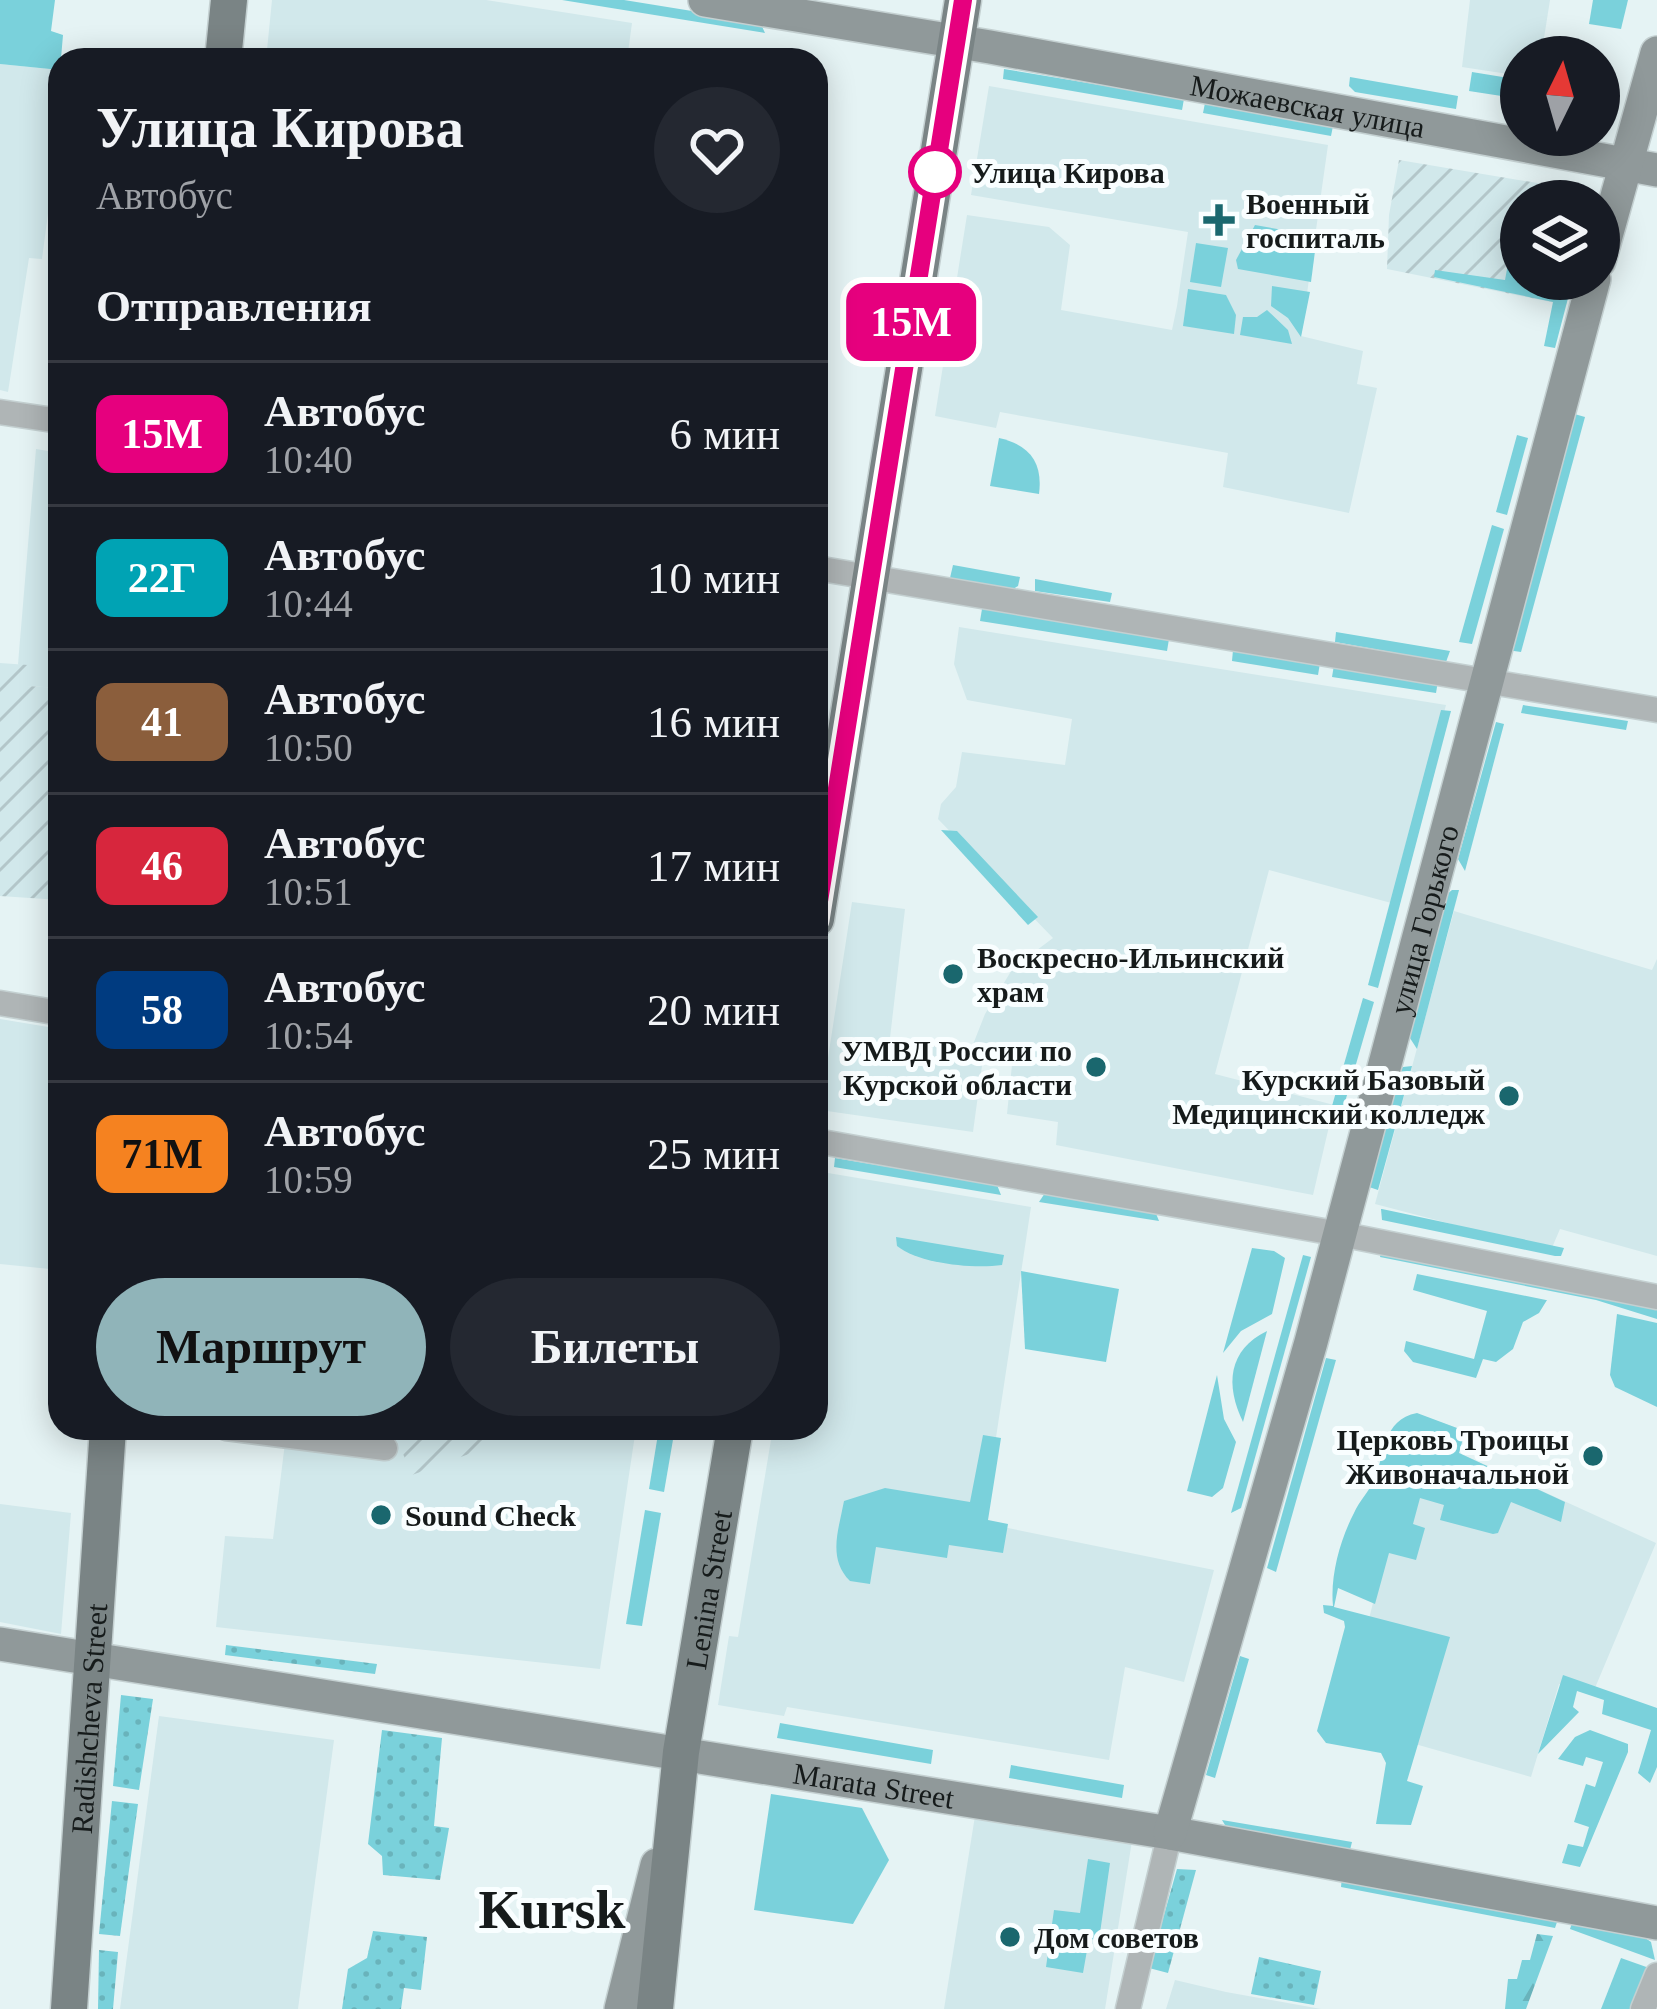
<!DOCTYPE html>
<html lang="ru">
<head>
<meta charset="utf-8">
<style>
  body { margin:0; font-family:"Times New Roman",serif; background:#242831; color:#f1f3f6; height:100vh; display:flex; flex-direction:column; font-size:45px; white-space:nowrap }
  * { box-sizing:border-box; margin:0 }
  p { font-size:39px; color:#9ea1a6 }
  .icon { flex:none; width:66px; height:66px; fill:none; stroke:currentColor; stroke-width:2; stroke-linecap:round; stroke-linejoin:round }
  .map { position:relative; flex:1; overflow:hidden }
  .side { position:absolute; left:48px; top:48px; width:780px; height:1392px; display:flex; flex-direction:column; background:#171b24; border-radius:36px; box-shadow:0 6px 30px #0003 }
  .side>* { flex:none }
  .badge { padding:0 24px; border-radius:18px; font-size:42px; line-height:78px }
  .needle { width:78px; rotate:5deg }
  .controls { position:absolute; left:1500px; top:36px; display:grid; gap:24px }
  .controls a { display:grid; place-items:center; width:120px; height:120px; border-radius:50%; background:#171b24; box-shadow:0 6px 30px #0003; font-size:60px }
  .map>.badge { position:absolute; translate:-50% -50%; box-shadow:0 0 0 6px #fff }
  h2 { padding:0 48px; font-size:45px; line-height:108px }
  .round { display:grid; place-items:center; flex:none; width:126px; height:126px; border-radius:63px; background:#242831 }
  .headline { display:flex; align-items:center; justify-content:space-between; height:204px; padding:0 48px }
  h1 { font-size:57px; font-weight:800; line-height:90px }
  .action { display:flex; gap:24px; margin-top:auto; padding:24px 48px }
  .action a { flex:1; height:138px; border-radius:72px; background:#90b4b9; color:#111; font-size:48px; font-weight:800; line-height:138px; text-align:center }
  .action a+a { background:#242831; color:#f1f3f6 }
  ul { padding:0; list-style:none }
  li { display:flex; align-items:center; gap:36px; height:144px; padding:0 48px; border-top:3px solid #363941 }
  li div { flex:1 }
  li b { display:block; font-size:45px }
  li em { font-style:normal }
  li .badge { min-width:132px; font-weight:700; text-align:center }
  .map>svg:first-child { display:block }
  .built { fill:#d1e8eb }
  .industrial { fill:url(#industrial-furrows) }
  .green { fill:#7ad1db }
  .forest { fill:url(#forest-firs) }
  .park { fill:url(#park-dots) }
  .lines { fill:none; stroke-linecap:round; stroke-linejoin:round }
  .street-casing { stroke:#c4d0d1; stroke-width:27 }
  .secondary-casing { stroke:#c4d0d1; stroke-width:36 }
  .primary-casing { stroke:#c4d0d1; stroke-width:39 }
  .street { stroke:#afb5b6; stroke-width:24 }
  .secondary { stroke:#90999a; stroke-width:33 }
  .primary { stroke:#7a8485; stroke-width:36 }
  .line-casing { stroke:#fff; stroke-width:27 }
  .line { stroke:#e6007e; stroke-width:18 }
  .stop-dot { fill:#fff; stroke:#e6007e; stroke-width:6 }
  .poi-dot { fill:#1a676e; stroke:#f9feff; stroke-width:4.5 }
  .labels { text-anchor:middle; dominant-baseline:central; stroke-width:10; stroke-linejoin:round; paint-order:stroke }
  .street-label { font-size:30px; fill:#161b1b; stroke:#f9feff }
  .stop-label { font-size:30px; font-weight:bold; fill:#161b1b; stroke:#f9feff; text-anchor:start }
  .poi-label { font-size:30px; font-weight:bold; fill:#161b1b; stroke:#f9feff; text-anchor:start }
  .town-label { font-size:54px; font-weight:bold; fill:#161b1b; stroke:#f9feff }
</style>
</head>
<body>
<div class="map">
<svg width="1657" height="2009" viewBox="0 0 1657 2009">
  <defs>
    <pattern id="industrial-furrows" width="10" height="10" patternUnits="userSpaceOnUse" patternTransform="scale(3)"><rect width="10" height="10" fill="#d1e8eb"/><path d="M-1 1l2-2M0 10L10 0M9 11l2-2" fill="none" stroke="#b3c6c9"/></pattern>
    <pattern id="forest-firs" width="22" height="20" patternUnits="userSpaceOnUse" patternTransform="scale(3)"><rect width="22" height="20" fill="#7ad1db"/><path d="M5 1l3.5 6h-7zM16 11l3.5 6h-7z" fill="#69b3bb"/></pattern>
    <pattern id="park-dots" width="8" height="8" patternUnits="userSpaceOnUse" patternTransform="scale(3)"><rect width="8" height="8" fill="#7ad1db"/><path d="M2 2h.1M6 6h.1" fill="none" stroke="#69b3bb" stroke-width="1.8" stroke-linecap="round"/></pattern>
  </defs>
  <rect width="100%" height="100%" fill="#e5f3f4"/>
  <g class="built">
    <path d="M 272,0 L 486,0 L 632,23 L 627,60 L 266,60 Z"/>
    <path d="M 1470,0 L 1550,0 L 1541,57 L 1521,57 L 1521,76 L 1462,67 Z"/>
    <path d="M 0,64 L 60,70 L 60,122 L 42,259 L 29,258 L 8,392 L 0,390 Z"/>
    <path d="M 989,86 L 1328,145 L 1301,336 L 1363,351 L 1357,384 L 1377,388 L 1349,513 L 1223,487 L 1228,453 L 1000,412 L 996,428 L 935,416 L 967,215 L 1049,227 L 1070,245 L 1061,310 L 1172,330 L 1177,306 L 1188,232 L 971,195 Z"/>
    <path d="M 36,449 L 60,453 L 60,688 L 27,686 L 18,664 Z"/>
    <path d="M 959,627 L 1446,705 L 1395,904 L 1269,870 L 1215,1074 L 1334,1105 L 1313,1195 L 1056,1145 L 1058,1122 L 1007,1114 L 1013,1055 L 984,1051 L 973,1132 L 820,1110 L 852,902 L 905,909 L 890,1038 L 972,1047 L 985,1014 L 1013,968 L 1053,938 L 938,819 L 941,804 L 956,787 L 962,752 L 1065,765 L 1072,719 L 967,700 L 954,664 Z"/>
    <path d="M 1454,911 L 1652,970 L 1657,959 L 1657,1256 L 1560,1229 L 1551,1250 L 1375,1204 Z"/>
    <path d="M 0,1019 L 60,1029 L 60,1270 L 0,1264 Z"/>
    <path d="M 816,1171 L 1031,1207 L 983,1523 L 1214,1570 L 1184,1682 L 1125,1667 L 1109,1760 L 787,1707 L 784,1716 L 718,1705 L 729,1636 L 738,1637 L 773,1428 L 816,1428 Z"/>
    <path d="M 1440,1422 L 1465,1431 L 1459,1453 L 1656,1543 L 1592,1695 L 1559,1684 L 1531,1777 L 1415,1744 L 1369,1619 L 1387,1546 Z"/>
    <path d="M 237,1428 L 636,1428 L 600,1669 L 216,1627 L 225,1536 L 273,1539 L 286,1435 Z"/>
    <path d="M 0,1504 L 71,1513 L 61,1634 L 0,1622 Z"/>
    <path d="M 159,1716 L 334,1740 L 298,2009 L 120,2009 Z"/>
    <path d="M 975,1816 L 1132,1841 L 1105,2009 L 944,2009 Z"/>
    <path d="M 1175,1980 L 1226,1992 L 1321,2009 L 1166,2009 Z"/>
  </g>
  <g class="industrial">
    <path d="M 1399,160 L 1597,193 L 1595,201 L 1521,201 L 1521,279 L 1573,279 L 1566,305 L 1387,269 L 1389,215 Z"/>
    <path d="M 0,663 L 28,665 L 27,686 L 60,688 L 60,900 L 0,896 Z"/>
    <path d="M 396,1428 L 539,1428 L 412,1475 L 395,1435 Z"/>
  </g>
  <g class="green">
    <path d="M 0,0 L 55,0 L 51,31 L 63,35 L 60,70 L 0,64 Z"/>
    <path d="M 562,0 L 624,0 L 760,22 L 765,33 Z"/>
    <path d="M 1593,0 L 1628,0 L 1621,29 L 1589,24 Z"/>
    <path d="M 1004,69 L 1184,99 L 1182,110 L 1003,79 Z"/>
    <path d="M 1472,72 L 1521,80 L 1521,99 L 1469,91 Z"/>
    <path d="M 1350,77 L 1458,96 L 1456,109 L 1355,92 L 1349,86 Z"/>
    <path d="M 1205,103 L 1333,126 L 1331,136 L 1203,113 Z"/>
    <path d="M 1255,225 L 1317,236 L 1311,282 L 1238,269 L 1236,260 Z"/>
    <path d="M 1196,243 L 1228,248 L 1221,287 L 1190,282 Z"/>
    <path d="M 1510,253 L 1521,255 L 1521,279 L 1573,279 L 1555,348 L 1544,346 L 1553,302 L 1434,277 L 1435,270 L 1505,280 Z"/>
    <path d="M 1272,286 L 1310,292 L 1301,337 L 1288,318 L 1271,306 Z"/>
    <path d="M 1188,289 L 1226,295 L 1236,315 L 1234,334 L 1183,326 Z"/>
    <path d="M 1267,310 L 1288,330 L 1292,344 L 1240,335 L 1243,317 L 1257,317 Z"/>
    <path d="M 1571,413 L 1585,417 L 1521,652 L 1507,650 Z"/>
    <path d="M 1517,435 L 1528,438 L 1507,515 L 1496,512 Z"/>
    <path d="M 999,438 C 1030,445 1043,463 1039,494 L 990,486 Z"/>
    <path d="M 1492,525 L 1504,529 L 1472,644 L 1459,642 Z"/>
    <path d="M 953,565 L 1020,577 L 1018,586 L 1013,589 L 950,578 Z"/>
    <path d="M 1035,579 L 1112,593 L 1110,602 L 1035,591 Z"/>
    <path d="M 982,609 L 1169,639 L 1167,651 L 980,621 Z"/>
    <path d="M 1336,632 L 1450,651 L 1446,662 L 1335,642 Z"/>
    <path d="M 1233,650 L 1320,663 L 1318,675 L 1232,661 Z"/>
    <path d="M 1334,665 L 1438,681 L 1436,693 L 1332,677 Z"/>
    <path d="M 1523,705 L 1628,721 L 1626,730 L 1521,713 Z"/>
    <path d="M 1441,710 L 1451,711 L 1378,988 L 1368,985 Z"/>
    <path d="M 1496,722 L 1504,724 L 1465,871 L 1458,859 Z"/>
    <path d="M 941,830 L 957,831 L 1038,917 L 1028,925 Z"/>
    <path d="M 1452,890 L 1459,890 L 1417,1049 L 1408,1035 L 1446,895 Z"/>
    <path d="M 1363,998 L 1374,1002 L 1343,1109 L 1332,1106 Z"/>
    <path d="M 1412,1066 L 1378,1190 L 1366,1186 L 1398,1074 L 1403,1067 Z"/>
    <path d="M 835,1158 L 997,1185 L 1001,1195 L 834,1167 Z"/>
    <path d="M 1045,1193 L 1155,1211 L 1159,1221 L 1039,1202 Z"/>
    <path d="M 1381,1209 L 1382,1209 L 1564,1248 L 1561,1256 L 1555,1256 L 1382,1220 Z"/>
    <path d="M 896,1237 L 1004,1255 L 1002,1265 C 973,1269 920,1264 897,1246 Z"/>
    <path d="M 1252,1248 L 1274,1251 L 1285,1258 L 1272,1314 L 1241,1331 L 1223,1353 Z"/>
    <path d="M 1382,1249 L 1657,1304 L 1657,1319 L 1596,1300 L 1380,1257 Z"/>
    <path d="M 1303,1255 L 1311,1257 L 1241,1508 L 1231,1513 Z"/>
    <path d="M 1021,1271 L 1119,1289 L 1106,1362 L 1025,1349 Z"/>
    <path d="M 1417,1274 L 1546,1300 L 1547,1300 L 1539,1313 L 1523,1322 L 1513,1349 L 1496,1362 L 1483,1359 L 1476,1378 L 1413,1362 L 1404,1351 L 1406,1341 L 1474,1359 L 1487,1311 L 1413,1290 Z"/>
    <path d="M 1617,1314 L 1657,1323 L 1657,1407 L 1615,1387 L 1610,1375 Z"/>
    <path d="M 1267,1331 L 1243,1422 C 1225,1385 1228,1350 1267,1331 Z"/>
    <path d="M 1326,1358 L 1336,1360 L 1276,1572 L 1267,1568 Z"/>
    <path d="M 1217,1375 L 1224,1419 L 1236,1442 L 1223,1488 L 1212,1497 L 1187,1491 Z"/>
    <path d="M 1417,1413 L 1465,1431 L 1459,1453 L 1565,1502 L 1561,1522 L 1511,1502 L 1498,1533 L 1493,1534 L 1440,1520 L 1444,1505 L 1420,1498 L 1413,1524 L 1425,1528 L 1416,1560 L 1389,1553 L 1375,1604 L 1338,1588 L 1334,1607 L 1450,1637 L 1407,1781 L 1423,1786 L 1411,1825 L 1376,1824 L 1386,1763 L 1381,1753 L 1326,1743 L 1317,1731 L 1345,1627 L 1344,1621 L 1324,1613 L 1323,1605 L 1333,1606 C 1330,1576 1340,1540 1354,1513 C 1359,1501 1369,1492 1374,1480 C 1386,1453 1382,1420 1417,1413 Z"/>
    <path d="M 659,1428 L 675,1428 L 664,1492 L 649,1489 Z"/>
    <path d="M 983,1435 L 1001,1438 L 988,1520 L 1008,1524 L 1003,1553 L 949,1545 L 947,1558 L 876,1547 L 870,1584 L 850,1581 C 827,1558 839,1529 844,1501 L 885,1488 L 970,1502 Z"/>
    <path d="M 645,1510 L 661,1513 L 642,1626 L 626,1624 Z"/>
    <path d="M 1240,1656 L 1249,1659 L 1215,1778 L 1206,1775 Z"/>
    <path d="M 1563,1675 L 1657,1708 L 1657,1767 L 1650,1783 L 1638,1773 L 1651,1730 L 1602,1714 L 1604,1700 L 1577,1691 L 1573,1707 L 1579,1712 L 1538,1754 Z"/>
    <path d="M 780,1723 L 933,1750 L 931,1764 L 777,1738 Z"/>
    <path d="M 1590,1730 L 1628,1744 L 1628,1752 L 1580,1867 L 1562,1863 L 1568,1844 L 1583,1847 L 1589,1827 L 1574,1822 L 1586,1784 L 1595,1787 L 1603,1762 L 1586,1757 L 1583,1766 L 1558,1759 L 1575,1737 Z"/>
    <path d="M 1011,1765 L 1124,1785 L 1122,1798 L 1009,1778 Z"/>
    <path d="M 771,1794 L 862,1808 L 889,1860 L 853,1924 L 754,1910 Z"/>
    <path d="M 1222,1820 L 1352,1842 L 1349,1854 L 1228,1830 Z"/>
    <path d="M 1088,1859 L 1110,1863 L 1099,1940 L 1089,1939 L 1083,1973 L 1046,1967 L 1054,1910 L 1080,1913 Z"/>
    <path d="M 1342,1877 L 1559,1916 L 1555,1928 L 1341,1887 Z"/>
    <path d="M 1573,1920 L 1634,1930 L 1651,1942 L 1655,1960 L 1570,1929 Z"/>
    <path d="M 1621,1958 L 1652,1969 L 1635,2009 L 1601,2009 Z"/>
  </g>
  <path class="forest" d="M 1537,1934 L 1553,1936 L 1526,2009 L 1505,2009 L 1508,1979 L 1517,1979 L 1522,1960 L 1530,1960 Z"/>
  <g class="park">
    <path d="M 226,1645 L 377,1664 L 375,1674 L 225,1655 Z"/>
    <path d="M 121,1695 L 153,1699 L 139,1790 L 113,1786 Z"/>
    <path d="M 382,1730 L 442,1738 L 434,1826 L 449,1828 L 440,1880 L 383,1875 L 382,1856 L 368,1844 Z"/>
    <path d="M 112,1801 L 138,1804 L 120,1936 L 99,1934 Z"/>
    <path d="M 1177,1869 L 1196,1870 L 1168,1973 L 1149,1968 Z"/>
    <path d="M 373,1931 L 427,1937 L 421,1990 L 404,1988 L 401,2009 L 342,2009 L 348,1969 L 367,1958 Z"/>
    <path d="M 99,1950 L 118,1952 L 113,2009 L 98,2009 Z"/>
    <path d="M 1259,1957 L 1321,1971 L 1314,2005 L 1251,1994 Z"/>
  </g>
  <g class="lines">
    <g class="street-casing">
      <g id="street">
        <path d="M 0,412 L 60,421"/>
        <path d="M 816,568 L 1657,710"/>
        <path d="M 0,1003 L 60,1013"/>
        <path d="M 816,1141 L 1340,1234 L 1657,1297"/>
        <path d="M 226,1428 L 385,1448"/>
        <path d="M 1128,2009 L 1170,1833"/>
        <path d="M 1643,2009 L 1657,1975"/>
      </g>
    </g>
    <g class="secondary-casing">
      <g id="secondary">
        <path id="s1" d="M 705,0 L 990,47 L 1657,170"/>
        <path d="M 1599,261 L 1657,53"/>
        <path id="s2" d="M 0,1644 L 1170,1833 L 1657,1923"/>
        <path id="s3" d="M 1170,1833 L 1311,1342 L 1594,279"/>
        <path d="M 621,2009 L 657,1865"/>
      </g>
    </g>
    <g class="primary-casing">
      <g id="primary">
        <path d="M 223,60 L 229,0"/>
        <path d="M 816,919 L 963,0"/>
        <path id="s4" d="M 69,2009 L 108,1428"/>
        <path id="s5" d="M 655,2009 L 681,1752 L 735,1428"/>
      </g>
    </g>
    <use href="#street" class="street"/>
    <use href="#secondary" class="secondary"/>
    <use href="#primary" class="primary"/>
  </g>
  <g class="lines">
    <g class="line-casing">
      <path id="line" d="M 816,920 L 963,0"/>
    </g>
    <use href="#line" class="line"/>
  </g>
  <circle class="stop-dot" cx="935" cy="172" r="24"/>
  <g class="poi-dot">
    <path d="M1213 202h12v12h12v12h-12v12h-12v-12h-12v-12h12z"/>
    <circle cx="953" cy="974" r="12"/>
    <circle cx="1096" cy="1067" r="12"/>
    <circle cx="1509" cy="1096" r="12"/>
    <circle cx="1593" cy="1456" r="12"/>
    <circle cx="381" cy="1515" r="12"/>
    <circle cx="1010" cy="1937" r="12"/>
  </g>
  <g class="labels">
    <g class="street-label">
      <text stroke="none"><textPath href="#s1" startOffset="612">Можаевская улица</textPath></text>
      <text stroke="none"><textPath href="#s3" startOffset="948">улица Горького</textPath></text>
      <text stroke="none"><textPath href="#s5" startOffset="423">Lenina Street</textPath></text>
      <text stroke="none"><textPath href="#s4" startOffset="291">Radishcheva Street</textPath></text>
      <text stroke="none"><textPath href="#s2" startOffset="885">Marata Street</textPath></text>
    </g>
    <g class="stop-label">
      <text x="971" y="172">Улица Кирова</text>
    </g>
    <g class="poi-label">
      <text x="1246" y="203">Военный<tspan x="1246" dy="34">госпиталь</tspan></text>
      <text x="977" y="957">Воскресно-Ильинский<tspan x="977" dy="34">храм</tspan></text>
      <text x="1072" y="1050" text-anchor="end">УМВД России по<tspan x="1072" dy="34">Курской области</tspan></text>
      <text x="1485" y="1079" text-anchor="end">Курский Базовый<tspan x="1485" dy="34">Медицинский колледж</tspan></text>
      <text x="1569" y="1439" text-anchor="end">Церковь Троицы<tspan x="1569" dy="34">Живоначальной</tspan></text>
      <text x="405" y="1515">Sound Check</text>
      <text x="1034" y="1937">Дом советов</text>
    </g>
    <g class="town-label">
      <text x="552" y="1910">Kursk</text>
    </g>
  </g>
</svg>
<div class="controls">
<a><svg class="needle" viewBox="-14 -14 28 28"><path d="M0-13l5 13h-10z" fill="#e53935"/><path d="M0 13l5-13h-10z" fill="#9ea1a6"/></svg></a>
<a><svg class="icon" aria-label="layers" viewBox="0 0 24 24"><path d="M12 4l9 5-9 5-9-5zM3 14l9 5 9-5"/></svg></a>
</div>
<b class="badge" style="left:911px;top:322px;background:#e6007e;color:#fff">15М</b>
<section class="side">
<div class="headline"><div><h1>Улица Кирова</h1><p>Автобус</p></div><a class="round"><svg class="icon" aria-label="heart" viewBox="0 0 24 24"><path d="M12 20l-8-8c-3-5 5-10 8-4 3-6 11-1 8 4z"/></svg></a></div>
<h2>Отправления</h2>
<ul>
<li><span class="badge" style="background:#e6007e;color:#fff">15М</span><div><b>Автобус</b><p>10:40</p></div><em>6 мин</em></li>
<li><span class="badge" style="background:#00a3b4;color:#fff">22Г</span><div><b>Автобус</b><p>10:44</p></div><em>10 мин</em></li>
<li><span class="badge" style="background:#8b5e3c;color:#fff">41</span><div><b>Автобус</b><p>10:50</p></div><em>16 мин</em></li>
<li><span class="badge" style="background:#d7263d;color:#fff">46</span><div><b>Автобус</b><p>10:51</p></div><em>17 мин</em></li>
<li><span class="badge" style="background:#003b80;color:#fff">58</span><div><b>Автобус</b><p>10:54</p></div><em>20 мин</em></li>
<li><span class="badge" style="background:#f58220;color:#111">71М</span><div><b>Автобус</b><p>10:59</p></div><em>25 мин</em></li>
</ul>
<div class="action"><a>Маршрут</a><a>Билеты</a></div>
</section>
</div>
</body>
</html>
